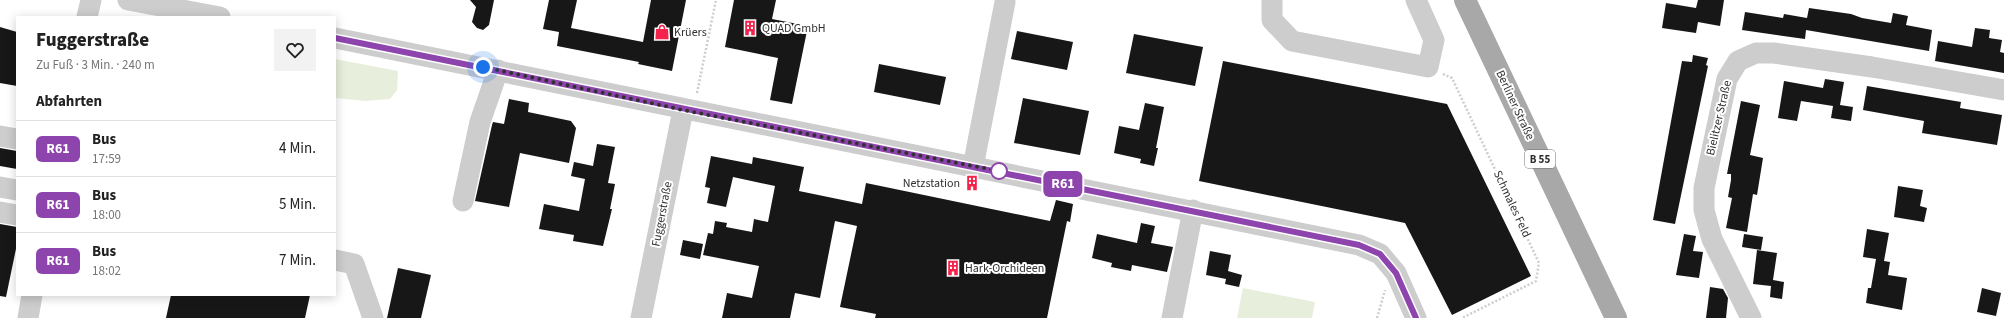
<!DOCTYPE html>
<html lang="de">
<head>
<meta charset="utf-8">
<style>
  body { margin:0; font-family:"Source Sans 3",sans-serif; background:#f2f2f2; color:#222; height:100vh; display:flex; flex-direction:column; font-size:15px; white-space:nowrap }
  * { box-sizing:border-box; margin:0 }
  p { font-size:13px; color:#767676 }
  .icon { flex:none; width:22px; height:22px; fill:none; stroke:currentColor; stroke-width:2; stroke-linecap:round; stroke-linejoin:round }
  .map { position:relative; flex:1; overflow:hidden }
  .sheet { position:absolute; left:16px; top:16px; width:320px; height:280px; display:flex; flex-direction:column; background:#fff; border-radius:0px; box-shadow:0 2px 10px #0003 }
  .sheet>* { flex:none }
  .badge { padding:0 8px; border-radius:6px; font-size:14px; line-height:26px }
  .you { position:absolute; width:20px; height:20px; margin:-10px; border:3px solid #fff; border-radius:50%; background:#1a73e8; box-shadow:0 0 0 6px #1a73e833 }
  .map>.badge { position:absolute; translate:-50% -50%; box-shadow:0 0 0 2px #fff }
  h2 { padding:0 20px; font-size:15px; line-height:36px }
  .round { display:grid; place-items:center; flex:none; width:42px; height:42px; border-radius:0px; background:#f2f2f2 }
  .overview { display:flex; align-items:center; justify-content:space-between; height:68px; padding:0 20px }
  h1 { font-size:19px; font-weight:800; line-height:30px }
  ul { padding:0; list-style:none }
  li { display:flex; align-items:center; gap:12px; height:56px; padding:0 20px; border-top:1px solid #e0e0e0 }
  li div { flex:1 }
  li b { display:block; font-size:15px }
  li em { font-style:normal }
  li .badge { min-width:44px; font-weight:700; text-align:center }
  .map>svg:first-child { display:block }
  .green { fill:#e8eedc }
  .building { fill:#171717 }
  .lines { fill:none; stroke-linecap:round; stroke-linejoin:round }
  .path { stroke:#cdcdcd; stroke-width:2.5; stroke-dasharray:2 2; stroke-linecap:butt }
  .minor { stroke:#cdcdcd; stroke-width:21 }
  .major { stroke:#a8a8a8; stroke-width:22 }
  .line-casing { stroke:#fff; stroke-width:9 }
  .line { stroke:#8e44ad; stroke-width:6 }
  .walk { stroke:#303030; stroke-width:4; stroke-dasharray:0 7.2 }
  .stop-dot { fill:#fff; stroke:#8e44ad; stroke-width:2 }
  .labels { text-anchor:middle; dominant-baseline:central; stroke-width:4; stroke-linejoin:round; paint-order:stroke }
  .shield { fill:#fff; stroke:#6e6e6e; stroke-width:1 }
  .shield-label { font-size:11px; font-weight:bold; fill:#303030 }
  .poi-label { font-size:12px; fill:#303030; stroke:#fff; text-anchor:start }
  .street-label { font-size:12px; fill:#303030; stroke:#fff }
</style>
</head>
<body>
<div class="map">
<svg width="2004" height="318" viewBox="0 0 2004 318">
  <rect width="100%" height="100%" fill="#fff"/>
  <g class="green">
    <path d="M 335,59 L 398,71 L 397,90 L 390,99 L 365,101 L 335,98 Z"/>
    <path d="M 1243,288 L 1315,302 L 1312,318 L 1237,318 Z"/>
  </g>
  <g class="building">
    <path d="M 470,0 L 494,0 L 489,25 L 483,30 L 477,28 L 472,22 L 476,7 Z"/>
    <path d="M 549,0 L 577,0 L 571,28 L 643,42 L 651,0 L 686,0 L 672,71 L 638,64 L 639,62 L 557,46 L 559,32 L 543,29 Z"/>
    <path d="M 734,0 L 776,0 L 772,19 L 808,26 L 792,104 L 770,100 L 778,58 L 725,47 Z"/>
    <path d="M 1698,0 L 1724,0 L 1720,26 L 1698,22 L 1696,33 L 1662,28 L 1666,3 L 1696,8 Z"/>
    <path d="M 1809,8 L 1851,14 L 1862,18 L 1891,23 L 1893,13 L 1908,16 L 1906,25 L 1932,30 L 1929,51 L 1806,30 L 1805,39 L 1742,30 L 1745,12 L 1783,18 L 1784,14 L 1807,18 Z"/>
    <path d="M 0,27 L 17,32 L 17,86 L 0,83 Z"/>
    <path d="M 1975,28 L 1990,30 L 1989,38 L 2002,40 L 2000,52 L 2004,53 L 2004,73 L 1935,61 L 1938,41 L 1972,47 Z"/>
    <path d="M 1017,31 L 1073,42 L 1067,70 L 1011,59 Z"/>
    <path d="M 1134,34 L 1203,47 L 1195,86 L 1126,73 Z"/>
    <path d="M 1693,55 L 1708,58 L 1706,65 L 1708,66 L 1675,224 L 1653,220 L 1682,61 L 1692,62 Z"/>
    <path d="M 1223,61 L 1447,104 L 1531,276 L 1452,315 L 1405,223 L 1199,181 Z"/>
    <path d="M 879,64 L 946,77 L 940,105 L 874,92 Z"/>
    <path d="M 1825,79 L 1844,82 L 1840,105 L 1853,107 L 1851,121 L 1831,118 L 1833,106 L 1801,101 L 1797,121 L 1778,118 L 1784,81 L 1823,88 Z"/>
    <path d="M 1867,86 L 1961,102 L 1960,108 L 2002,115 L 1997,145 L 1922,133 L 1924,121 L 1863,110 Z"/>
    <path d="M 1023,98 L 1089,111 L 1080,155 L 1014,143 Z"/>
    <path d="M 509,99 L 529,103 L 528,112 L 571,121 L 576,128 L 569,163 L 520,153 L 509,207 L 475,201 L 492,125 L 493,122 L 504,124 Z"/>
    <path d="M 1741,101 L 1760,105 L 1750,155 L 1763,158 L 1757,195 L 1753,194 L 1747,232 L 1726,228 L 1732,198 L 1728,197 L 1731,180 L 1731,174 L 1727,174 Z"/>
    <path d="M 1145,103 L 1164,107 L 1156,148 L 1158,148 L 1154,166 L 1140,163 L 1141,159 L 1114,153 L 1119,126 L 1139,130 Z"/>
    <path d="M 597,144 L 615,147 L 608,183 L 615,184 L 610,209 L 612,209 L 603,246 L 573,241 L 574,235 L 539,229 L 544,204 L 579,211 L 585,179 L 571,176 L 574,162 L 593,166 Z"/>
    <path d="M 0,148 L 17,151 L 17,169 L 0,166 Z"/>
    <path d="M 711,156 L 752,164 L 753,157 L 804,167 L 799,191 L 862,204 L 866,183 L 1050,221 L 1056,200 L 1073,204 L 1070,222 L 1067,221 L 1047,318 L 875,318 L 876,314 L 840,307 L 857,226 L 835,221 L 820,298 L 795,293 L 790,318 L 722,318 L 727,293 L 752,298 L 759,266 L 703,255 L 708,233 L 713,234 L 715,221 L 727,223 L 726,227 L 752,232 L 754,219 L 768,222 L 775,186 L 733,177 L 726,207 L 707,203 L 710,188 L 705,187 Z"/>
    <path d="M 1898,186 L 1923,190 L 1920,206 L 1927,208 L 1924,222 L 1894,217 Z"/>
    <path d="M 1141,223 L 1155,226 L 1151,243 L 1173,247 L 1167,272 L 1132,265 L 1131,271 L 1111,267 L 1112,263 L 1092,258 L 1097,234 L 1137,243 Z"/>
    <path d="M 0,224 L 17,227 L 17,244 L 6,297 L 0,296 Z"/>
    <path d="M 1867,229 L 1889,233 L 1884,261 L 1890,262 L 1888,275 L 1907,278 L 1902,310 L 1866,303 L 1868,288 L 1871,288 L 1876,259 L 1863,257 Z"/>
    <path d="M 1684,234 L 1696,236 L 1693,251 L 1703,252 L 1699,278 L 1676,275 Z"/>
    <path d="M 1744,234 L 1763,237 L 1761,250 L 1742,247 Z"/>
    <path d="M 683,240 L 703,244 L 700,259 L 680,255 Z"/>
    <path d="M 1757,250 L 1777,253 L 1773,280 L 1784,282 L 1782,299 L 1770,297 L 1771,286 L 1753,284 Z"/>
    <path d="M 1210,251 L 1231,255 L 1228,271 L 1242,275 L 1239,287 L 1225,284 L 1226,279 L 1206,275 Z"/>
    <path d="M 398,268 L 431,275 L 421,318 L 387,318 Z"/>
    <path d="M 1710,287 L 1723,289 L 1728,298 L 1726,318 L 1706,318 Z"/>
    <path d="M 1982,288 L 2001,293 L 1996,316 L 1977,312 Z"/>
    <path d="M 171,295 L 310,295 L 305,318 L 166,318 Z"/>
  </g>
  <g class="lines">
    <g class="path">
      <path d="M 1443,74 L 1452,78 L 1539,263 L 1536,281 L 1462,318"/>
      <path d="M 697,93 L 716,0"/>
      <path d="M 1377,318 L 1385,290"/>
    </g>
    <g class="minor">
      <path d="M 128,0 L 220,17"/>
      <path d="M 1272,0 L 1272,20 L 1292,41 L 1428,67 L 1434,40 L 1416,0"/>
      <path d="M 87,17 L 91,0"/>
      <path d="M 335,38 L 1359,245 L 1380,254 L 1396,273 L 1416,318"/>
      <path d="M 0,136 L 17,139"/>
      <path d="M 973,167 L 1005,2"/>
      <path d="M 0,187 L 17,190"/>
      <path d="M 463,201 L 480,122 L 498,70"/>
      <path d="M 0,212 L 17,215"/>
      <path d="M 335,260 L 354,264 L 373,318"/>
      <path d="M 28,318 L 32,295"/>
      <path d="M 641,318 L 683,110"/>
      <path d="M 1172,318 L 1193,210"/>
      <path d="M 1751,318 L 1712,239 L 1704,210 L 1704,188 L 1727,79 L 1738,61 L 1756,53 L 1774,53 L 1872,67 L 2004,90"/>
    </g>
    <path class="major" d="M 1465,0 L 1616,318"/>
  </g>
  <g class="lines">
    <g class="line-casing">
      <path id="line" d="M 335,38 L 1359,245 L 1380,254 L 1396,273 L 1416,318"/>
    </g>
    <use href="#line" class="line"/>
    <path class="walk" d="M 483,67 L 683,110 L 999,171"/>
  </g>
  <defs>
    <g id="building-bare" transform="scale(1.2)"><path d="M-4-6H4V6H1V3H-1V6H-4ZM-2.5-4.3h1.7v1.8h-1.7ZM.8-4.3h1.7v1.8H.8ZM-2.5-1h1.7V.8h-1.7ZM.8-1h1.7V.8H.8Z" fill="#f5234b" stroke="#fff" stroke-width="2.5" paint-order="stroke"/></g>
    <g id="shop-bare" transform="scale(1.2)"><path d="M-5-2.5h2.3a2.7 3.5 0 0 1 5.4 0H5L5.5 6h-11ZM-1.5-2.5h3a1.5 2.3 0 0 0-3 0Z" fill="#f5234b" stroke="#fff" stroke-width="2.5" paint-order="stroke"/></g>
  </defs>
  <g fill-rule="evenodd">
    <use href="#building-bare" x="750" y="28"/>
    <use href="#shop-bare" x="662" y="32"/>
    <use href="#building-bare" x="972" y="183"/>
    <use href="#building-bare" x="953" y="268"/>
  </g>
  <circle class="stop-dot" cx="999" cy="171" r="8"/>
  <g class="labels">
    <rect class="shield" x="1525" y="150" width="30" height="18" rx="3"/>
    <g class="shield-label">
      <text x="1540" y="159">B 55</text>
    </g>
    <g class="poi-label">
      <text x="762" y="28">QUAD GmbH</text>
      <text x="674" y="32">Krüers</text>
      <text x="960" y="183" text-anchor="end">Netzstation</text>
      <text x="965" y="268">Hark-Orchideen</text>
    </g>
    <g class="street-label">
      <text transform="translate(1515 105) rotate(65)">Berliner Straße</text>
      <text transform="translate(1719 118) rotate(-77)">Bielitzer Straße</text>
      <text transform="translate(1512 204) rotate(65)">Schmales Feld</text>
      <text transform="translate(662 214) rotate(-79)">Fuggerstraße</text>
    </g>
  </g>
</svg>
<div class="you" style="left:483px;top:67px"></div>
<b class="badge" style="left:1063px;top:184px;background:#8e44ad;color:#fff">R61</b>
<section class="sheet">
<div class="overview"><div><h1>Fuggerstraße</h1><p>Zu Fuß · 3 Min. · 240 m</p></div><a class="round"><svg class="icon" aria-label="heart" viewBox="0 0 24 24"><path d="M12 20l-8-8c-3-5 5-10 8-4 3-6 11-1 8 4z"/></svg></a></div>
<h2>Abfahrten</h2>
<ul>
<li><span class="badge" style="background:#8e44ad;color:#fff">R61</span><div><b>Bus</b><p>17:59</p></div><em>4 Min.</em></li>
<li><span class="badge" style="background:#8e44ad;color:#fff">R61</span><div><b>Bus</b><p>18:00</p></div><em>5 Min.</em></li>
<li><span class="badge" style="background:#8e44ad;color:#fff">R61</span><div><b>Bus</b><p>18:02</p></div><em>7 Min.</em></li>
</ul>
</section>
</div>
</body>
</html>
